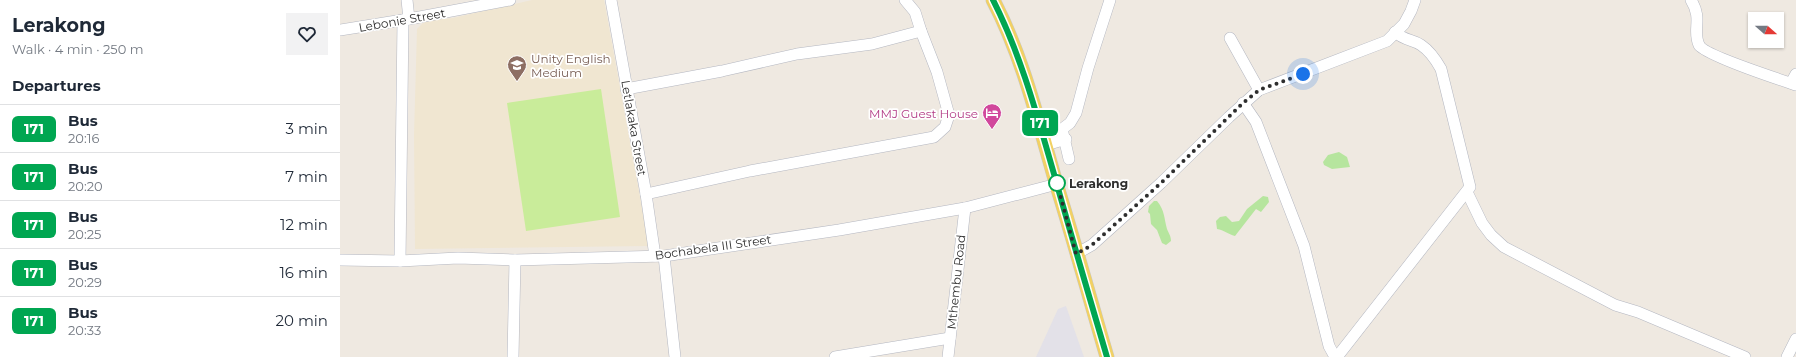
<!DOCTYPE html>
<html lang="en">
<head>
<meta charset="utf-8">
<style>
  body { margin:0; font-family:Montserrat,sans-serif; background:#f2f2f3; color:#1f2937; height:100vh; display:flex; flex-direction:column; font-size:15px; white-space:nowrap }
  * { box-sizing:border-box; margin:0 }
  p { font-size:13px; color:#747a83 }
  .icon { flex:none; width:22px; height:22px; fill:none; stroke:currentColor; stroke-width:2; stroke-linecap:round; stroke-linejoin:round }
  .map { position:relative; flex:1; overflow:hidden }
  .panel { display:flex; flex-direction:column; background:#fff; width:340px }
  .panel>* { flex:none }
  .badge { padding:0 8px; border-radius:6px; font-size:14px; line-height:26px }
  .needle { width:26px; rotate:111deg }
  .tools { position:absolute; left:1408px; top:12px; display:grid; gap:8px }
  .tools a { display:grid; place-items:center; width:36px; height:36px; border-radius:0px; background:#fff; box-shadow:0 1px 3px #0004; font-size:20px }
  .you { position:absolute; width:20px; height:20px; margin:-10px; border:3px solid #fff; border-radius:50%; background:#1a73e8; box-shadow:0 0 0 6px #1a73e833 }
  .map>.badge { position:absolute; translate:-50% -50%; box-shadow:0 0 0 2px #fff }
  h2 { padding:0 12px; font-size:15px; line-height:36px }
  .round { display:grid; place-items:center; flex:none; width:42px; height:42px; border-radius:0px; background:#f2f2f3 }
  .headline { display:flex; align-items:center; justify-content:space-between; height:68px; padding:0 12px }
  h1 { font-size:19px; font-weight:700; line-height:30px }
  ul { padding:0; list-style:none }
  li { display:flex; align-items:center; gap:12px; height:48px; padding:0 12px; border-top:1px solid #e0e1e3 }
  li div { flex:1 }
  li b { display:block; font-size:15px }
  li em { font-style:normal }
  li .badge { min-width:44px; font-weight:700; text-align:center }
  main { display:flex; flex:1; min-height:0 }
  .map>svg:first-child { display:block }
  .industrial { fill:#e3e1e8 }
  .education { fill:#f0e6d1 }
  .green { fill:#b6e59e }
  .pitch { fill:#c9ec9a }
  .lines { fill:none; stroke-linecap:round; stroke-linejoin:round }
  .minor-casing { stroke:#b4b7c1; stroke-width:12 }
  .major-casing { stroke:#c9c9c9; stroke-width:15 }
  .minor { stroke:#fff; stroke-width:11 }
  .major { stroke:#f2d163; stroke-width:14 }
  .line-casing { stroke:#fff; stroke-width:9 }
  .line { stroke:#00a651; stroke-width:6 }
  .walk { stroke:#2e2e2e; stroke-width:4; stroke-dasharray:0 7.2 }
  .stop-dot { fill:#fff; stroke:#00a651; stroke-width:2 }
  .labels { text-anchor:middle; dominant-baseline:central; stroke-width:3.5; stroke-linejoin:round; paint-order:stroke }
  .street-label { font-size:12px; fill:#2e2e2e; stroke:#fff }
  .education-label { font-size:12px; fill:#785e54; stroke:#fff; text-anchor:start }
  .hotel-label { font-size:12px; fill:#b23c85; stroke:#fff; text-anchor:end }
  .stop-label { font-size:12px; font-weight:bold; fill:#2e2e2e; stroke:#fff; text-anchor:start }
</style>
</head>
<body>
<main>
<section class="panel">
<div class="headline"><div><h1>Lerakong</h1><p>Walk · 4 min · 250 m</p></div><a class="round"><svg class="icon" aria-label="heart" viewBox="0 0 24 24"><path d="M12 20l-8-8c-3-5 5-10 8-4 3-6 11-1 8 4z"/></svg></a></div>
<h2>Departures</h2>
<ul>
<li><span class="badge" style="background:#00a651;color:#fff">171</span><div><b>Bus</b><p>20:16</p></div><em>3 min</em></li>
<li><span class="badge" style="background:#00a651;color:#fff">171</span><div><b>Bus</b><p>20:20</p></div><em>7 min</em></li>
<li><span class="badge" style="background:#00a651;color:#fff">171</span><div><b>Bus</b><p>20:25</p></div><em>12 min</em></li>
<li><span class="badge" style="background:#00a651;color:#fff">171</span><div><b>Bus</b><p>20:29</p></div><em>16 min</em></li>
<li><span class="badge" style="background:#00a651;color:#fff">171</span><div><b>Bus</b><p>20:33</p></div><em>20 min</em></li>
</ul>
</section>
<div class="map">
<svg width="1456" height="357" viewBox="0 0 1456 357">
  <rect width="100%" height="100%" fill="#efe9e1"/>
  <path class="industrial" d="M 726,306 L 744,357 L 696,357 L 718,309 Z"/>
  <path class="education" d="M 192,0 L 264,0 L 309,246 L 75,249 L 74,135 L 77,29 L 85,21 L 113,18 Z"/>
  <g class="green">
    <path d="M 999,152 L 1007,157 L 1010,167 L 992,169 L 984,165 L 983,162 L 988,155 Z"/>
    <path d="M 923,196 L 928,197 L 929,202 L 921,212 L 916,209 L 895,236 C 888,234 884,230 877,229 L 876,221 L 880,217 L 886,216 L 892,222 L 899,221 L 907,209 Z"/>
    <path d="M 814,201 L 817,201 C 825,211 824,218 827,229 C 829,234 831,236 831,241 L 826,245 L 822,243 L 817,230 L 811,224 L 810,214 L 808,212 L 809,206 Z"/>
  </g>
  <path class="pitch" d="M 261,89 L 280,217 L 186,231 L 167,103 Z"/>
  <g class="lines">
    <g class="minor-casing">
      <g id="minor">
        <path d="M 67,0 L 69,19"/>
        <path d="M 271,0 L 306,194 L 315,256"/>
        <path d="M 1351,0 C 1363,19 1352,30 1359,45 C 1364,55 1441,80 1456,85"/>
        <path d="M 0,30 L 69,19 L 170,0"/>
        <path d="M 890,38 L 919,90"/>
        <path d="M 1451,83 L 1456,74"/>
        <path d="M 286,89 L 382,71 L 457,54 L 532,44 L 581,31"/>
        <path d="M 903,103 L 916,122 L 964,246 L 989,346 L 995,357"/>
        <path d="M 706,145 L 726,139"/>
        <path d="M 729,159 L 722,129 L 730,123 L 736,113 L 748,68 L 770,0"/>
        <path d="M 1127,192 L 1142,223 L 1151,235 L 1164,247 L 1275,305 L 1298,312 L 1405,357"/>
        <path d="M 306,194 L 410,171 L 594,137 L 605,127 L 609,115 L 597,72 L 581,31 L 575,12 L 565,0"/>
        <path d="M 736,254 L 752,245 L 821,183 L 889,117 L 919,90 L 1047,41 L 1064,24 L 1071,11 L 1075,0"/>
        <path d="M 324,256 L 335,357"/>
        <path d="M 0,260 L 60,261 L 118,258 L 175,260 L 324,256 L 499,230 L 625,208 L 717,184"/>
        <path d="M 60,261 L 63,20"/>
        <path d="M 173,357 L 175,260"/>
        <path d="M 495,357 L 610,338"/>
        <path d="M 608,357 L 625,208"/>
        <path d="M 997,357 L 1130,187 L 1101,69 C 1096,60 1090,51 1081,45 C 1072,39 1065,41 1055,32"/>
        <path d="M 1447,357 L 1456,339"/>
      </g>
    </g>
    <g class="major-casing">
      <path id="major" d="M 653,0 C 683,57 698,121 716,183 C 734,241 750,299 767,357"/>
    </g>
    <use href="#minor" class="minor"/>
    <use href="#major" class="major"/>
  </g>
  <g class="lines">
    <g class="line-casing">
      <path id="line" d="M 653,0 C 681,55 697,115 714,174 C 731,235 749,296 767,357"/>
    </g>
    <use href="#line" class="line"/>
    <path class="walk" d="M 717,183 L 736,254 L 752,245 L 821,183 L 903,103 L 919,90 L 963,74"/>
  </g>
  <defs>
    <g id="school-pin" transform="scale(1)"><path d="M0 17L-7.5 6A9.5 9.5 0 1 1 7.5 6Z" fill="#8d6e63" stroke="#fff"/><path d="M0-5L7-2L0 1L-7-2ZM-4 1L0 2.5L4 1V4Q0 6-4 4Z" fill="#fff"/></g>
    <g id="hotel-pin" transform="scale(1)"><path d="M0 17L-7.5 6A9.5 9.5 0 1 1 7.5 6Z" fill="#d1479c" stroke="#fff"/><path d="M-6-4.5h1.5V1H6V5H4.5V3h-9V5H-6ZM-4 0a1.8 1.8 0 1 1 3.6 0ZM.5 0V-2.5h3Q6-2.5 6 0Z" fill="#fff"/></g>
  </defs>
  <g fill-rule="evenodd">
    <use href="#school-pin" x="177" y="65"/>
    <use href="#hotel-pin" x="652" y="113"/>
  </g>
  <circle class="stop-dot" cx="717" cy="183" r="8"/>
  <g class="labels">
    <g class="street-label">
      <text transform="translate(62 20) rotate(-10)">Lebonie Street</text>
      <text transform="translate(294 128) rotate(80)">Letlakaka Street</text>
      <text transform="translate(373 247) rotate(-8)">Bochabela III Street</text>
      <text transform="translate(616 282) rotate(-84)">Mthembu Road</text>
    </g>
    <g class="education-label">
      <text x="191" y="58">Unity English<tspan x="191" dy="14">Medium</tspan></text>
    </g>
    <g class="hotel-label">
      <text x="638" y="113">MMJ Guest House</text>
    </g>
    <g class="stop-label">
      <text x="729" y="183">Lerakong</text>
    </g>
  </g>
</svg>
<div class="tools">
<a><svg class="needle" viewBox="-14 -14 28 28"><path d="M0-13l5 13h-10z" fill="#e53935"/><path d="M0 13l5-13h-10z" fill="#747a83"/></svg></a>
</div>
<div class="you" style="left:963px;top:74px"></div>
<b class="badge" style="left:700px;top:123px;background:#00a651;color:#fff">171</b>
</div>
</main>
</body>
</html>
